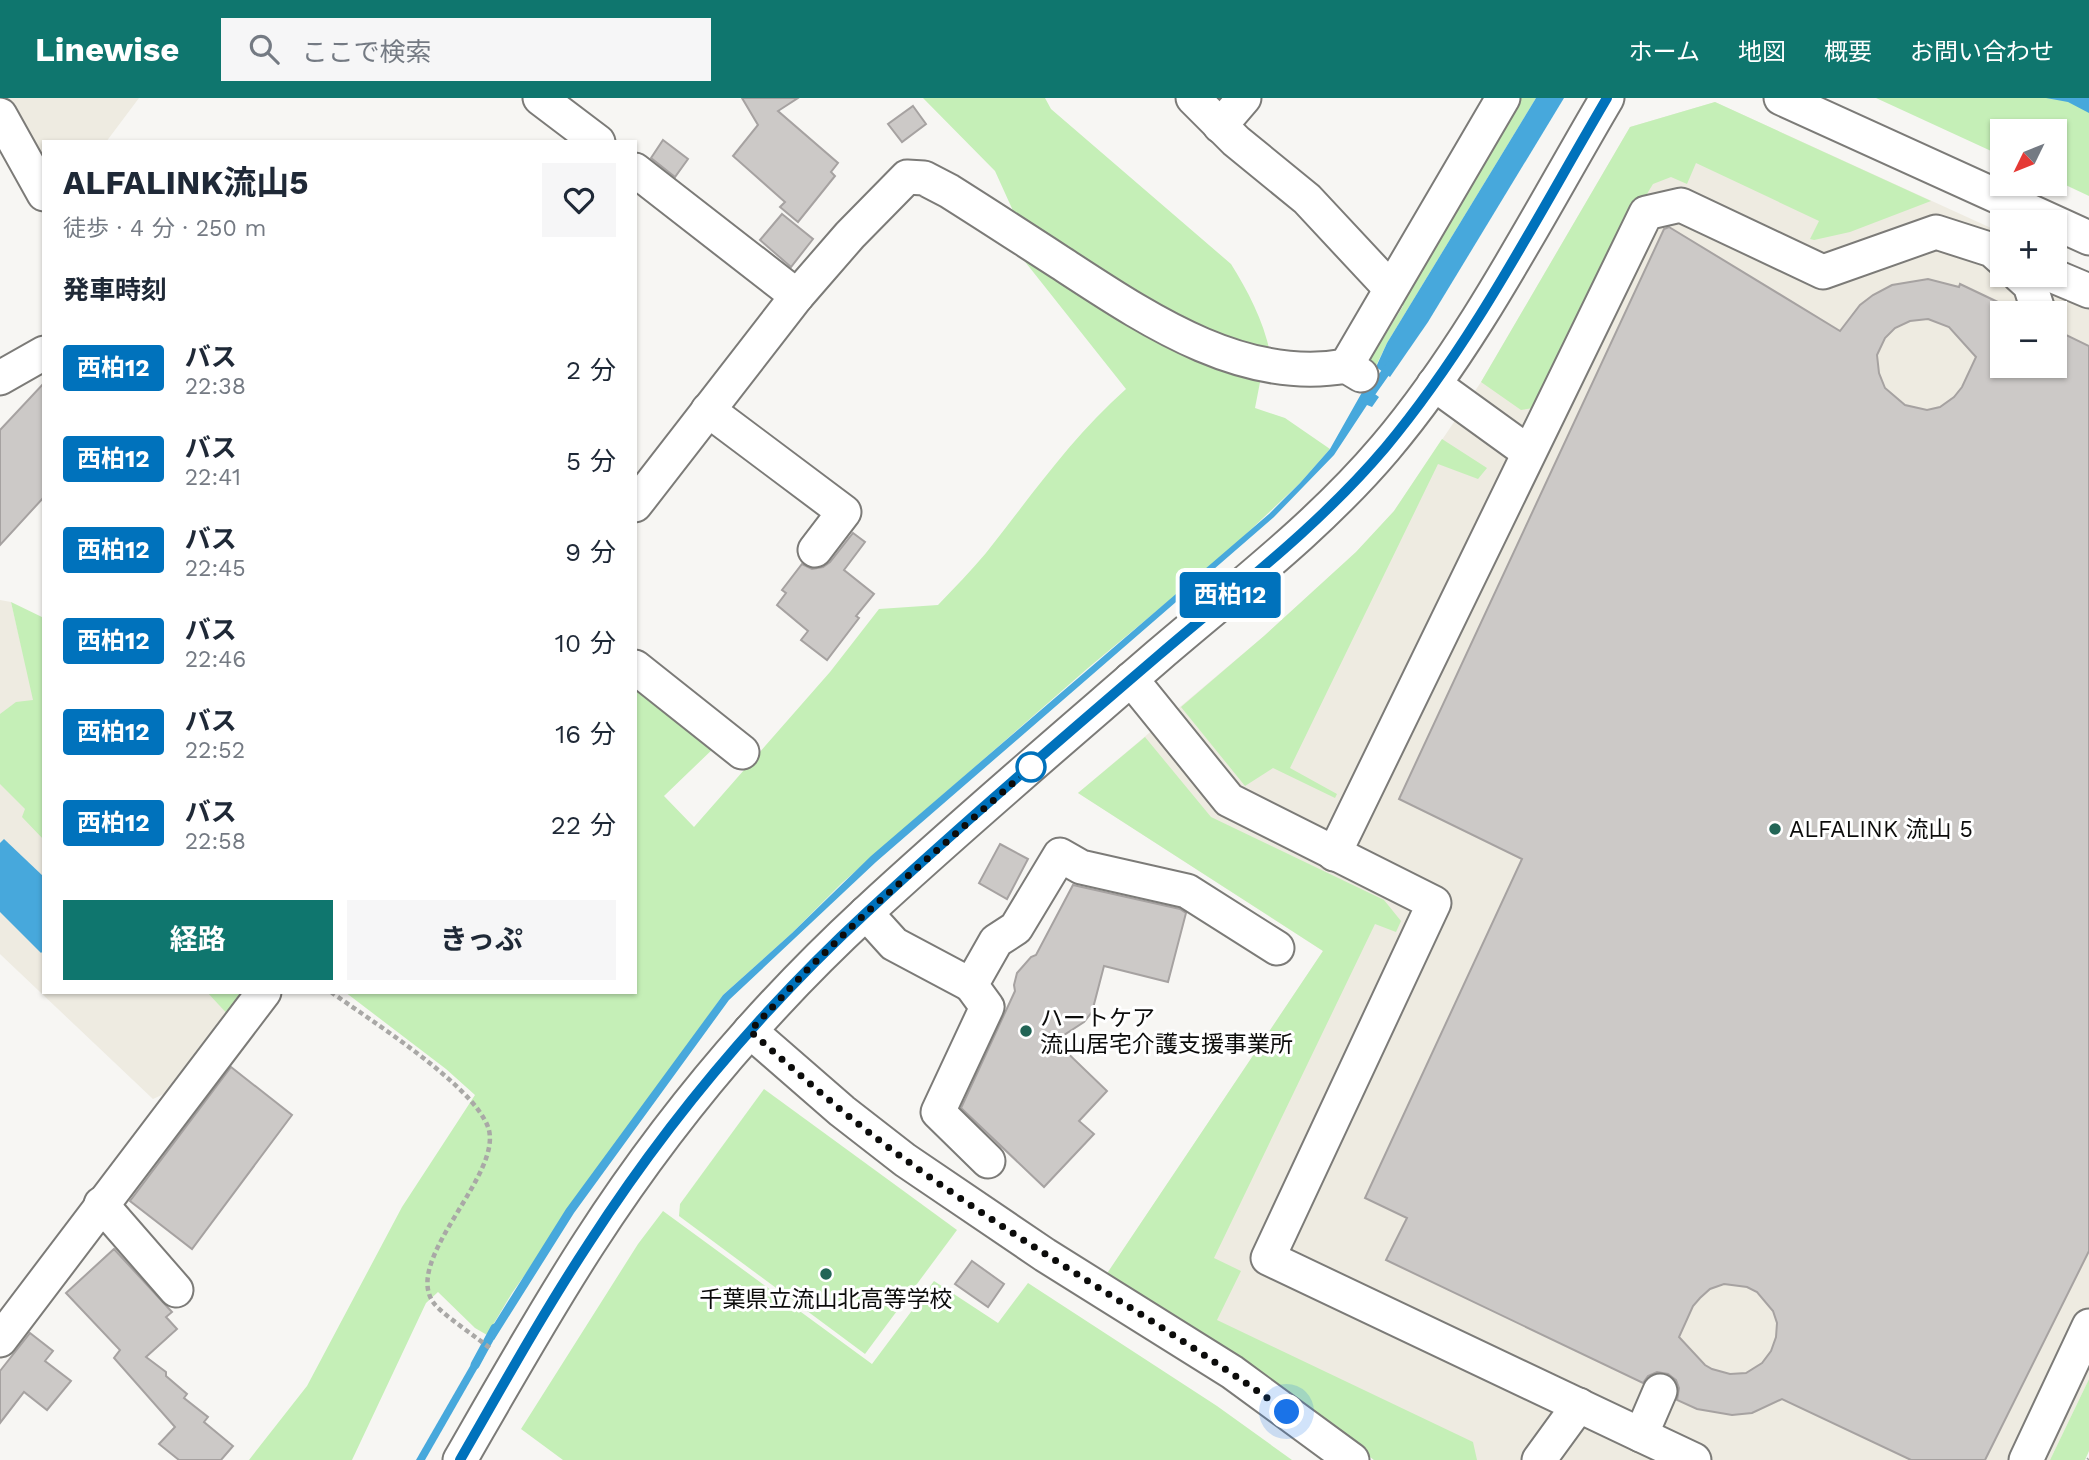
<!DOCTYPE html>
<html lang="ja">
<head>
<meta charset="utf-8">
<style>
  body { margin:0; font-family:"Work Sans","Noto Sans JP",sans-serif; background:#f6f6f7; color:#1f2937; height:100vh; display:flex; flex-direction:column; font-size:26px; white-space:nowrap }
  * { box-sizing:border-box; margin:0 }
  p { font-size:23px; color:#747a83 }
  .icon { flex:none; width:38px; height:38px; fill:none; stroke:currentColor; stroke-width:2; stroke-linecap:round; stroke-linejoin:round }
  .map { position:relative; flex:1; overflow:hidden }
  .side { position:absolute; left:42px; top:42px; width:595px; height:854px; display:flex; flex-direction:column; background:#fff; border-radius:0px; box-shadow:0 2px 5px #0004 }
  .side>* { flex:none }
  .badge { padding:0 14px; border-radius:5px; font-size:24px; line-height:46px }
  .needle { width:46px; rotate:227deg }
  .buttons { position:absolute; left:1990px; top:21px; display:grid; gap:14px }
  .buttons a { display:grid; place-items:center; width:77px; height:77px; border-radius:0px; background:#fff; box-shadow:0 2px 5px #0004; font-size:35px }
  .you { position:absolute; width:35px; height:35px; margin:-18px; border:5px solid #fff; border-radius:50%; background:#1a73e8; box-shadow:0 0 0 10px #1a73e833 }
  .map>.badge { position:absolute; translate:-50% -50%; box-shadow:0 0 0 4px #fff }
  h2 { padding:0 21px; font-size:26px; line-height:63px }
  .round { display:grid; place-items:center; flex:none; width:74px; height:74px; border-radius:0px; background:#f6f6f7 }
  .headline { display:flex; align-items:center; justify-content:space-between; height:119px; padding:0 21px }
  h1 { font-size:33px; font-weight:700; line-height:52px }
  .cta { display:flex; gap:14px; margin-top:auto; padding:14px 21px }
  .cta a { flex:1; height:80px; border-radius:0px; background:#0f766e; color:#fff; font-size:28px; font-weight:700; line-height:80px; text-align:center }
  .cta a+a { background:#f6f6f7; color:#1f2937 }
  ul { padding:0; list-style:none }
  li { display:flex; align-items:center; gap:21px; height:91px; padding:0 21px }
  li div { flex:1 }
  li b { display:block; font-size:26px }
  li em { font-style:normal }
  li .badge { min-width:77px; font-weight:700; text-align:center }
  header { display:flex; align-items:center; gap:42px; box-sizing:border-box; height:98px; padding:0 35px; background:#0f766e; color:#fff }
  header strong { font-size:33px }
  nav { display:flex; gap:38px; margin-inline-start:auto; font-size:24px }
  .search { width:490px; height:63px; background:#f6f6f7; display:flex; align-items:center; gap:18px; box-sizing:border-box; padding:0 24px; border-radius:0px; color:#747a83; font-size:26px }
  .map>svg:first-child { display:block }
  .built { fill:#eeebe1; fill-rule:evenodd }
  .green { fill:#c5efb7 }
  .water { fill:#47a8dc }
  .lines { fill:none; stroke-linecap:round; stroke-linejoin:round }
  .stream { stroke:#47a8dc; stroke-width:9 }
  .building { fill:#ccc9c7; stroke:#a6a2a1; stroke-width:2; fill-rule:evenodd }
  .minor-casing { stroke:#7c7b78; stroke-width:37 }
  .path { stroke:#a9a8a6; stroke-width:4.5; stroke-dasharray:5 3.5; stroke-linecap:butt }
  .minor { stroke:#fff; stroke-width:33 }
  .line-casing { stroke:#fff; stroke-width:16 }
  .line { stroke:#0072bc; stroke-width:10 }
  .walk { stroke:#0c0c0b; stroke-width:7; stroke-dasharray:0 12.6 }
  .stop-dot { fill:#fff; stroke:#0072bc; stroke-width:3.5 }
  .poi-dot { fill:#226556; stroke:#fff; stroke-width:2.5 }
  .labels { text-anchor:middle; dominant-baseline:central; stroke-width:6; stroke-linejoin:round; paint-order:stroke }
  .poi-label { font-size:23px; fill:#0c0c0b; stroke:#fff; text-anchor:start }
</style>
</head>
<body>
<header>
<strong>Linewise</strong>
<div class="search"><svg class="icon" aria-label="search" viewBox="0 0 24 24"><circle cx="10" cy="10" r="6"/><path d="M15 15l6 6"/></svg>ここで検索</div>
<nav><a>ホーム</a><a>地図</a><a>概要</a><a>お問い合わせ</a></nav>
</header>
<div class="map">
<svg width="2089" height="1362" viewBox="0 0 2089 1362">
  <rect width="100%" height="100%" fill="#f7f6f3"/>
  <g class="built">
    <path d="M 6,0 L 139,0 L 106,44 L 44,44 L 44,64 Z"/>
    <path d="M 1715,4 L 2002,135 L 2002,177 L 2054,177 L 2055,159 L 2089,175 L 2089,1281 L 2050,1362 L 1374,1362 L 1308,1310 L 1104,1180 L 1323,853 L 1078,695 L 1264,538 L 1356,454 L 1394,413 L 1481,284 L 1630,29 ZM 2002,215 L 2054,215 L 2054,268 L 2002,268 Z"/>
    <path d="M 0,502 L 11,504 L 44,645 L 44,894 L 252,894 L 175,991 L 153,1001 L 0,856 Z"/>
  </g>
  <g class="green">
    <path d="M 923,0 L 1045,0 L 1051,11 L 1231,166 C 1248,193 1263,222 1270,254 L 1190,231 L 1024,137 L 995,73 Z"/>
    <path d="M 1518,0 L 1536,0 L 1387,245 L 1374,272 L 1366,268 L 1403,208 L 1399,204 Z"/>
    <path d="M 1876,0 L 2089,0 L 2089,98 L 2055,82 L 2054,33 L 2002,33 L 2002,58 Z"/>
    <path d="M 1715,4 L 1931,103 L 1850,134 L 1814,142 L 1810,141 L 1819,123 L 1696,65 L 1687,86 L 1671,79 L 1653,86 L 1620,140 L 1533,310 L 1521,312 L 1481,284 L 1630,29 Z"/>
    <path d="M 1007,141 L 1262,274 L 1255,310 L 1285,320 L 1330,351 L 1300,385 L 1225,456 L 1088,570 L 842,785 L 792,835 L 723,897 L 512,1195 L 487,1237 L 475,1230 L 438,1194 L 426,1205 L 352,1362 L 249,1362 L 307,1288 L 402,1109 L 475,997 L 446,971 L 345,894 L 635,894 L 635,576 L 717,647 L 664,698 L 694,729 L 830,574 L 879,511 L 938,507 C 954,490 971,473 986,455 C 1032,397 1070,341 1126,291 Z"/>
    <path d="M 1442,341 L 1487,370 L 1478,381 L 1438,366 L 1290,670 L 1337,696 L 1335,700 L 1273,670 L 1245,688 L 1181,609 L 1264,538 L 1356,454 L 1394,413 Z"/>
    <path d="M 11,504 L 44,520 L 44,742 L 22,719 L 25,711 L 0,686 L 0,616 L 16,604 L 33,602 Z"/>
    <path d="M 1145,639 L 1211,719 L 1384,802 L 1401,823 L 1396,834 L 1375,826 L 1214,1160 L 1241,1173 L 1217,1222 L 1473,1344 L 1477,1362 L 1374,1362 L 1308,1310 L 1104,1180 L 1323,853 L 1078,695 Z"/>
    <path d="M 207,894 L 252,894 L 231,920 Z"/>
    <path d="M 764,991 L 957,1132 L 865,1256 L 679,1118 L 680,1106 Z"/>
    <path d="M 663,1113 L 872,1266 L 934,1183 L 998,1225 L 1028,1185 L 1217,1308 L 1292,1362 L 563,1362 L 521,1331 L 638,1146 Z"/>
    <path d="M 2089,1281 L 2089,1353 L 2085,1362 L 2050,1362 Z"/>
  </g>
  <g class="water">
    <path d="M 1536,0 L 1564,0 L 1428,224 L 1390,279 L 1376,269 L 1387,245 Z"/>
    <path d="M 2046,0 L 2089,0 L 2089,15 L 2068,4 Z"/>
    <path d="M 1365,289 L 1379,299 L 1372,309 L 1367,307 L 1334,357 L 1274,419 L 876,764 L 729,902 L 574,1115 L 494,1242 L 487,1237 L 566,1111 L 723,897 L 792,835 L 871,758 L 1269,416 L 1300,385 L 1330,351 Z"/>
    <path d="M 4,741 L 44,779 L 44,852 L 41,855 L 0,814 L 0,745 Z"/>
    <path d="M 477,1256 L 484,1259 L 425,1362 L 416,1362 Z"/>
  </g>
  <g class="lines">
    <g class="stream">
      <path d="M 1366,302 L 1390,268"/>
      <path d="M 475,1267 L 495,1230"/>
    </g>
  </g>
  <g class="building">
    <path d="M 742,0 L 798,0 L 778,13 L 838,65 L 831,74 L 835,78 L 798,124 L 780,109 L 785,104 L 733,58 L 758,27 Z"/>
    <path d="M 913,8 L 926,26 L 902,44 L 888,26 Z"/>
    <path d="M 663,42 L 688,61 L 675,79 L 651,60 Z"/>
    <path d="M 782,116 L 813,141 L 791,169 L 760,142 Z"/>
    <path d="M 1669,129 L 1840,233 L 1860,207 L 1873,197 L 1892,187 L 1928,181 L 1959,189 L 1960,186 L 2002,206 L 2002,268 L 2054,268 L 2054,231 L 2089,248 L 2089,1153 L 1985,1362 L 1911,1362 L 1782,1301 L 1752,1315 L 1732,1317 L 1697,1311 L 1677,1302 L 1679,1290 L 1676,1282 L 1668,1276 L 1657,1274 L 1648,1278 L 1643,1285 L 1386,1162 L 1407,1120 L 1365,1100 L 1522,761 L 1399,701 L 1664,131 ZM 1928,221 L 1949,229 L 1976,259 L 1962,289 L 1954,299 L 1940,309 L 1927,312 L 1905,307 L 1885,290 L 1879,275 L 1877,257 L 1885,240 L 1895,230 L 1910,223 ZM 1724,1186 L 1747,1189 L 1757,1194 L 1773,1213 L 1777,1225 L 1776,1239 L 1771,1253 L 1762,1265 L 1746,1275 L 1730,1276 L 1712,1271 L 1705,1267 L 1679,1239 L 1693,1208 L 1700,1200 L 1710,1191 Z"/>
    <path d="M 44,285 L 44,399 L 0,447 L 0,332 Z"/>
    <path d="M 853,435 L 865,444 L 844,472 L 874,496 L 856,518 L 859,520 L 827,562 L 801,542 L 808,533 L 777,507 L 786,495 L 782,492 L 802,466 L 812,471 L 823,469 L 830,464 Z"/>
    <path d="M 1000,746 L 1028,761 L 1007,801 L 979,785 Z"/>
    <path d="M 1073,787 L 1180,811 L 1186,815 L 1168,884 L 1104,868 L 1092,914 L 1084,924 L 1055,943 L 1107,993 L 1079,1023 L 1094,1036 L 1044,1089 L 961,1010 L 1015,893 L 1014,887 L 1017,875 L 1031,859 L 1036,857 Z"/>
    <path d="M 231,969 L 292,1017 L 192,1151 L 130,1103 Z"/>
    <path d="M 114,1151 L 172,1214 L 166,1219 L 177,1231 L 146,1259 L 166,1274 L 166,1278 L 187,1296 L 184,1300 L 208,1319 L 204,1324 L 233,1348 L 221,1362 L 179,1362 L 159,1346 L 175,1329 L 114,1260 L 120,1252 L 66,1195 Z"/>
    <path d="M 972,1163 L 1004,1186 L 988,1209 L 955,1186 Z"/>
    <path d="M 30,1235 L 53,1253 L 45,1263 L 71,1283 L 47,1312 L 24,1294 L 0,1325 L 0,1273 Z"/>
  </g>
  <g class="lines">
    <g class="minor-casing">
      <g id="minor">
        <path d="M 540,0 L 598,44"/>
        <path d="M 1193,0 L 1236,43 L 1307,101 L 1390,190"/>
        <path d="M 1781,0 L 2089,140"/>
        <path d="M 0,17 L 44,96"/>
        <path d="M 1220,28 L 1244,0"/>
        <path d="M 635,72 L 797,198"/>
        <path d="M 2019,177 L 2030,187 L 2039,215"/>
        <path d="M 2051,177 L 2089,193"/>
        <path d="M 1346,268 L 1503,0"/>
        <path d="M 0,280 L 44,255"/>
        <path d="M 1434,286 L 1528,354"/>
        <path d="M 708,312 L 844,414 L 815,452"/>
        <path d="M 635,407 L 797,198 L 850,137 L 907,79 L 924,80 L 949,93 C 987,117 1024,141 1061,165 C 1144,219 1242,287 1346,268 L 1361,277"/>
        <path d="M 635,569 L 742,654"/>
        <path d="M 1131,581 L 1229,702 L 1434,805 L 1268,1160 L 1641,1337 L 1660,1293"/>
        <path d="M 1334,756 L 1646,115 L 1681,107 L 1823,174 L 1936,134 L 1992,152 L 2002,161"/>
        <path d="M 866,815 L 894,846 L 971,887"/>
        <path d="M 750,933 L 842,1013 L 905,1062 L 1045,1157 L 1232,1274 L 1352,1362"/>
        <path d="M 988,1063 L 938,1014 L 987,909 L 971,887 L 996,843 L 1016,830 L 1060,757 L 1081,769 L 1187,793 L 1277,850"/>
        <path d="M 101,1106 L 176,1192"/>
        <path d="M 0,1242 L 264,894"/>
        <path d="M 1641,1337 L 1694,1362"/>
        <path d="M 460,1362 C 502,1289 543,1216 589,1145 C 667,1024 762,911 867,814 C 962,726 1061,642 1159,557 C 1236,491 1319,428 1385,350 C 1473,246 1538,117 1607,0"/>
        <path d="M 1539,1362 L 1579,1307"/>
        <path d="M 2026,1362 L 2089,1228"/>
      </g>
    </g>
    <g class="path">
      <path d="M 331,894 C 371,923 472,986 488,1029 C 505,1075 403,1160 433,1204 C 440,1215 478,1240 491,1251"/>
      <path d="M 2088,1362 L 2089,1361"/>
    </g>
    <use href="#minor" class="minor"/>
  </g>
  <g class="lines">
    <g class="line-casing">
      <path id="line" d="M 460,1362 C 502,1289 543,1215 589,1145 C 667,1024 762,911 867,814 C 962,726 1061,641 1159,557 C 1236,491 1319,428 1385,350 C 1473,245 1538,117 1607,0"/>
    </g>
    <use href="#line" class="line"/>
    <path class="walk" d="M 1031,669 L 866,815 L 809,870 L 750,933 C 801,978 851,1023 906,1062 C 1029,1152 1164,1225 1287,1314"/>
  </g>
  <circle class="stop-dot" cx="1031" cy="669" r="14"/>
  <g class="poi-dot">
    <circle cx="1775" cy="731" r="7"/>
    <circle cx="1026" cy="933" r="7"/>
    <circle cx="826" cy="1176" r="7"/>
  </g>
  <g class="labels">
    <g class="poi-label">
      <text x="1789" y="731">ALFALINK 流山 5</text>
      <text x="1040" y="920">ハートケア<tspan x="1040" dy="26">流山居宅介護支援事業所</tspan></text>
      <text x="826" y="1201" text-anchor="middle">千葉県立流山北高等学校</text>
    </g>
  </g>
</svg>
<div class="buttons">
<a><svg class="needle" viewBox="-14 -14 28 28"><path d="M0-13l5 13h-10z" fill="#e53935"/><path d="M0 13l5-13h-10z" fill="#747a83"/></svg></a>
<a>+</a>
<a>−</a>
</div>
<div class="you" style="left:1287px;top:1314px"></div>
<b class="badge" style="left:1230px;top:497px;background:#0072bc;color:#fff">西柏12</b>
<section class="side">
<div class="headline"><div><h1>ALFALINK流山5</h1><p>徒歩 · 4 分 · 250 m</p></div><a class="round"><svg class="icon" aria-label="heart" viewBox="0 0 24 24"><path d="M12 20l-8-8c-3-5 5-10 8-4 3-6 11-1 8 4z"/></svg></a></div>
<h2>発車時刻</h2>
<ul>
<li><span class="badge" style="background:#0072bc;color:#fff">西柏12</span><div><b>バス</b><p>22:38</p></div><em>2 分</em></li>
<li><span class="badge" style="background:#0072bc;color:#fff">西柏12</span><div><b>バス</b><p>22:41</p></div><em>5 分</em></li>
<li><span class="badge" style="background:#0072bc;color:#fff">西柏12</span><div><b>バス</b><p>22:45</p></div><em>9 分</em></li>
<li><span class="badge" style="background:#0072bc;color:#fff">西柏12</span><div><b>バス</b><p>22:46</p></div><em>10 分</em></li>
<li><span class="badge" style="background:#0072bc;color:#fff">西柏12</span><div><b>バス</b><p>22:52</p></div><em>16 分</em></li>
<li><span class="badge" style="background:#0072bc;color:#fff">西柏12</span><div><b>バス</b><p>22:58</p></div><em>22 分</em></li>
</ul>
<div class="cta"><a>経路</a><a>きっぷ</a></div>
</section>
</div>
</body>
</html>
